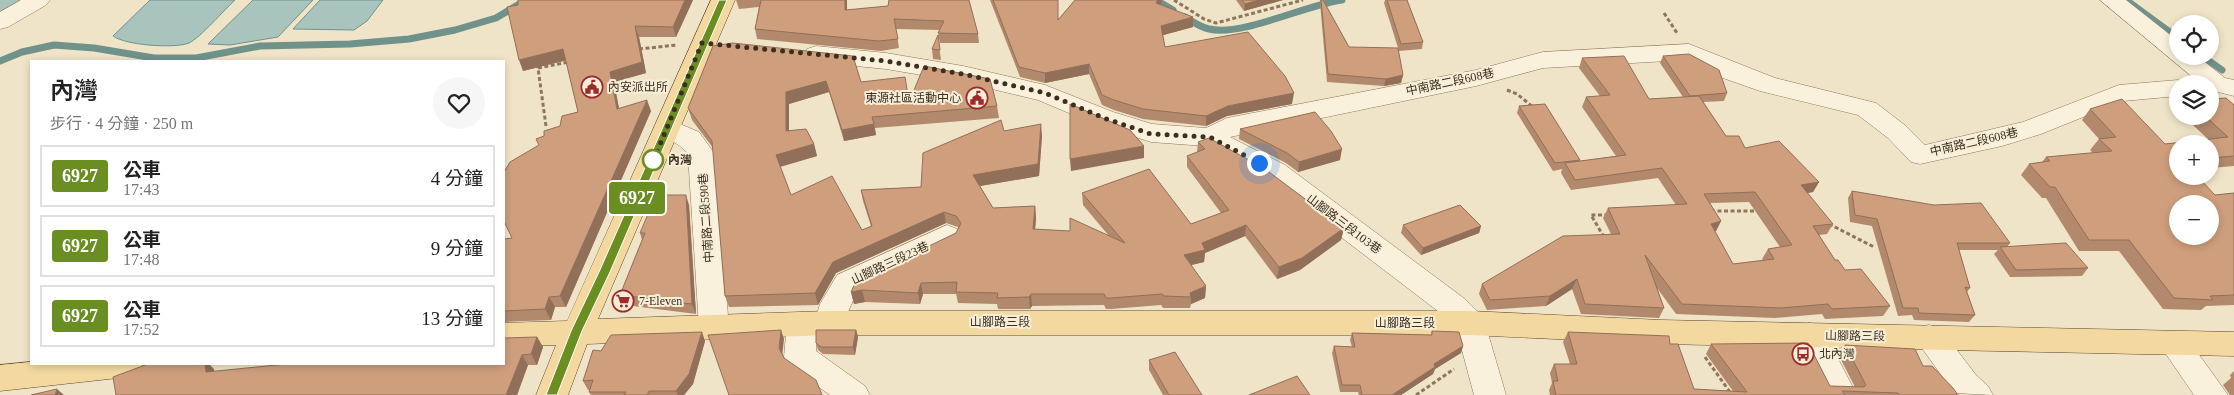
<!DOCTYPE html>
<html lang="zh-TW">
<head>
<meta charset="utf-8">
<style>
  body { margin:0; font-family:"Times New Roman","Noto Sans TC",serif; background:#f6f6f6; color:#222; height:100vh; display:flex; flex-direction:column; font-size:19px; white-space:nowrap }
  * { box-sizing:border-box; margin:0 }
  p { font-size:16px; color:#767676 }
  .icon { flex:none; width:28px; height:28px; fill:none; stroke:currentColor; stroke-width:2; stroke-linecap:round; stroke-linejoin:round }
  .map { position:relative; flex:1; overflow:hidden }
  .panel { position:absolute; left:30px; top:60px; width:475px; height:305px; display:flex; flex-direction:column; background:#fff; border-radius:0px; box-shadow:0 2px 8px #0003 }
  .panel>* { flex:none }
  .badge { padding:0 10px; border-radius:4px; font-size:18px; line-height:32px }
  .tools { position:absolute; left:2169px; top:15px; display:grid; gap:10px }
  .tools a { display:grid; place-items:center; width:50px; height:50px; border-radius:50%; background:#fff; box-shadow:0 2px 8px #0003; font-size:25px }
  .you { position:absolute; width:25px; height:25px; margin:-12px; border:4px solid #fff; border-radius:50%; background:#1a73e8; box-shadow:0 0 0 8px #1a73e833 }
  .map>.badge { position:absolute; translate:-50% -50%; box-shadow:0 0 0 2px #fff }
  .round { display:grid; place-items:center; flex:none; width:52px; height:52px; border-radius:26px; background:#f6f6f6 }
  .summary { display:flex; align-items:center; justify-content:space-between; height:85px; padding:0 20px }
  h1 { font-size:24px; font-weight:600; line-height:38px }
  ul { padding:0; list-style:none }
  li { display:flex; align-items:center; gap:15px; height:62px; margin:0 10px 8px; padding:0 10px; border:2px solid #e0e0e0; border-radius:0px }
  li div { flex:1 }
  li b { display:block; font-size:19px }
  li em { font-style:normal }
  li .badge { min-width:55px; font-weight:700; text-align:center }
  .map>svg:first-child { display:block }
  .water { fill:#a9c4bc; stroke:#6f938a }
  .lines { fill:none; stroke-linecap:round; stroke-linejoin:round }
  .stream { stroke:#6f938a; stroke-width:7 }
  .canal { fill:#a9c4bc; fill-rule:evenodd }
  .minor-casing { stroke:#8d765c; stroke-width:1 }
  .major-casing { stroke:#5b4430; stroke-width:1 }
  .path { stroke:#8d765c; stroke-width:3; stroke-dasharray:4 2.5; stroke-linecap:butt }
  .minor { fill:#faf1dc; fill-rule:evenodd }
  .major { fill:#f3d9a0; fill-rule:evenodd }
  .wall { fill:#b2896c; fill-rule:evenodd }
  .shaded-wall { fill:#916f58 }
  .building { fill:#cf9f7d; stroke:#916f58; fill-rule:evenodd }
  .line { fill:#6b8e23; stroke:#fff }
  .walk { stroke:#3d2e20; stroke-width:5; stroke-dasharray:0 9 }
  .stop-dot { fill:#fff; stroke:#6b8e23; stroke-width:2.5 }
  .labels { text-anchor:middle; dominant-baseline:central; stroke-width:4; stroke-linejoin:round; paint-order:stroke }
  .street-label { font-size:12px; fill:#3d2e20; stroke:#f7eed8 }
  .poi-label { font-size:12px; fill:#3d2e20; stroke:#f7eed8; text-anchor:start }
  .stop-label { font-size:12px; font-weight:bold; fill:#3d2e20; stroke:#f7eed8; text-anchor:start }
</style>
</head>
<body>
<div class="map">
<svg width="2234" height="395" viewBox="0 0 2234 395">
  <rect width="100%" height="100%" fill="#f0e4c8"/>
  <g class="water">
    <path d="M 150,0 L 235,0 C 225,9 200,38 189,43 C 174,49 125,45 113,36 Z"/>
    <path d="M 253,0 L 313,0 L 278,37 L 230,45 L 208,44 Z"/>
    <path d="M 320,0 L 383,0 L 367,21 L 354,30 L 293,29 Z"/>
  </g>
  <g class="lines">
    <g class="stream">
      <path d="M 1156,0 L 1173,10"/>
      <path d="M 2126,0 L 2178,38"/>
      <path d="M 1185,17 C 1193,22 1200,27 1209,29 C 1241,37 1305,5 1342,0"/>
      <path d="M 2202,56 L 2222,70"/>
      <path d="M 0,61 L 22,52 L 54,45 L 94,48 L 154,58 L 196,58 L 260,46 L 350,44 L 409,39 L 455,30 L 496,18 L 526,0"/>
    </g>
    <path class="canal" d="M 0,0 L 20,0 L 16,5 L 0,11 Z"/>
    <g class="minor-casing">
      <g id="minor">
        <path d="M 21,0 L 50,0 L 46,5 L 8,27 L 0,29 L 0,12 Z"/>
        <path d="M 2100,0 L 2126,0 L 2178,41 L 2178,56 L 2197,56 L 2225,78 L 2234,80 L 2234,96 L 2210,90 L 2210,84 L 2201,84 Z"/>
        <path d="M 1689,44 L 1775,78 L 1876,103 L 1906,126 L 1925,145 L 2023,122 L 2119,85 L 2178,80 L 2188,84 L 2178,84 L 2178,96 L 2123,101 L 2041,134 L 2002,146 L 1920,164 L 1911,162 L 1888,138 L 1858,115 L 1760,91 L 1720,77 L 1686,60 L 1543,68 L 1476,86 L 1230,137 L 1285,165 L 1465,299 L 1481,315 L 1485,323 L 1506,395 L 1474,395 L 1456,328 L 1443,315 L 1265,179 L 1205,146 L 1151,142 L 1095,124 L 1038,100 L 963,82 L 886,69 L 816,62 L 807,59 L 804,54 L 807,49 L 816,46 L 886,53 L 963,66 L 1045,85 L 1113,112 L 1152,124 L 1206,128 L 1227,118 L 1476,70 L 1543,52 Z"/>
        <path d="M 668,119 L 699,132 L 714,153 L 729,327 L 725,336 L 714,339 L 703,336 L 699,327 L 688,154 C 677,139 663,141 655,128 L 659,122 Z"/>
        <path d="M 947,225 L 957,229 L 961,236 L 957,243 L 857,291 L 840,331 L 829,335 L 817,329 L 816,351 L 865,386 L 870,395 L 830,395 L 789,366 L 784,357 L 787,324 L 791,316 L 802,312 L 813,316 L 815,320 L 820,304 L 837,275 Z"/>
        <path d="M 1810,323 L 1821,326 L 1857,395 L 1825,395 L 1795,335 L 1799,326 Z"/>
        <path d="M 1929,325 L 1940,328 L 1976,375 L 1988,386 L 1993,395 L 1954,393 L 1914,337 L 1918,328 Z"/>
        <path d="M 2174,332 L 2185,335 L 2228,395 L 2194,395 L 2159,344 L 2163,335 Z"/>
      </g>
    </g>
    <g class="major-casing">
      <g id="major">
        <path d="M 711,0 L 735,0 L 598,319 L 829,311 L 1470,311 L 1661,320 L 2234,332 L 2234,356 L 1661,344 L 1470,335 L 829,335 L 587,344 L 568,395 L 536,395 L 556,345 L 504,347 L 504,323 L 567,321 Z"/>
        <path d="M 31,362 L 31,364 L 143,364 L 138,373 L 127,377 L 0,391 L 0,365 Z"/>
      </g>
    </g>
    <g class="path">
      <path d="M 1174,0 L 1204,19 L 1216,23 L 1303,0"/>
      <path d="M 1664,13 L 1677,33"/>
      <path d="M 639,49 L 677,45"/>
      <path d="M 1507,90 L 1517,94 L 1533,107"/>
      <path d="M 546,126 L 538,68 L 569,62"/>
      <path d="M 1711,211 L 1760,211"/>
      <path d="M 1829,224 L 1874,247"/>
      <path d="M 1604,237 L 1591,215 L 1607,215"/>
      <path d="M 1705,357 L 1732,395"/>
      <path d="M 1416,395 L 1454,369"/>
    </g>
    <use href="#minor" class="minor"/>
    <use href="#major" class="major"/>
  </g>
  <g class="wall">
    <path d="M 693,0 L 676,37 L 639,37 L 646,73 L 614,82 L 619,108 L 651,111 L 566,307 L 555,307 L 551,320 L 504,322 L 504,239 L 512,238 L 539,145 L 544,136 L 560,126 L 578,112 L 566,60 L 523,71 L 518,5 Z"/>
    <path d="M 736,0 L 847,0 L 847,10 L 888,6 L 889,0 L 978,34 L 979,43 L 940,43 L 938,33 L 940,30 L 896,29 L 899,48 L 881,51 L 757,39 L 755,29 L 759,7 L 739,9 Z"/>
    <path d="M 990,0 L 1058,0 L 1058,20 L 1075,0 L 1162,0 L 1161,4 L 1193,27 L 1163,35 L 1165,47 L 1292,104 L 1227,116 L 1206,126 L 1143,119 L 1114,110 L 1102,105 L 1089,74 L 1045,83 L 1020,77 Z"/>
    <path d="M 1236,0 L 1283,0 L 1244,11 Z"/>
    <path d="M 1320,0 L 1323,0 L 1349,47 L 1403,75 L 1401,83 L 1384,86 L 1327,82 L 1320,3 Z"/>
    <path d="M 1385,0 L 1407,0 L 1423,42 L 1422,49 L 1399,51 L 1384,3 Z"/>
    <path d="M 939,45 L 941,60 L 933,59 L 932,49 Z"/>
    <path d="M 713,46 L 861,82 L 909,102 L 997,106 L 999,118 L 875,128 L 876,135 L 844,141 L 829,92 L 789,104 L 789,130 L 814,144 L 817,156 L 780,167 L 791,195 L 862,230 L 871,226 L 863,201 L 861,190 L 921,187 L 1004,131 L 1042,136 L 1039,176 L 980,186 L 993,208 L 1035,206 L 1036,218 L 1035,229 L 1109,236 L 1083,205 L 1082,193 L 1191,224 L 1221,213 L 1187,167 L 1187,156 L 1197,152 L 1198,142 L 1344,228 L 1341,240 L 1300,270 L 1277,279 L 1245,236 L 1205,253 L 1204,262 L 1191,265 L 1206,286 L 1205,298 L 1191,304 L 1190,308 L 1163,308 L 1161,305 L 1111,309 L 1106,309 L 1104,305 L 1032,306 L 1030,309 L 998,309 L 997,304 L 958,303 L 956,294 L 923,294 L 920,304 L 865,302 L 854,304 L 851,292 L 956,233 L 958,229 L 958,227 L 946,223 L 836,273 L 818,305 L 729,307 L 725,296 L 713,148 L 692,120 L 688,108 Z"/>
    <path d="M 1663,56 L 1727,93 L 1724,101 L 1703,102 L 1726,136 L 1745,148 L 1819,182 L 1813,192 L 1807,193 L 1833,224 L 1827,234 L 1819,235 L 1835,260 L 1845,270 L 1890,306 L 1883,316 L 1825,319 L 1822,314 L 1775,318 L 1676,314 L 1657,288 L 1664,308 L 1659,318 L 1581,314 L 1572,289 L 1546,306 L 1487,310 L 1479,294 L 1482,284 L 1611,234 L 1603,218 L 1608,208 L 1676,205 L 1658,178 L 1571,190 L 1561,173 L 1562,169 L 1553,171 L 1517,113 L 1519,106 L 1580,160 L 1580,161 L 1616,156 L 1582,107 L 1586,97 L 1600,96 L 1579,68 L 1582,58 L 1649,99 L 1683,97 L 1660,63 ZM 1749,202 L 1780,247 L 1768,249 L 1762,259 L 1763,260 L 1733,264 L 1715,231 L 1716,231 L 1721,221 L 1710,203 Z"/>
    <path d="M 2234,105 L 2234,166 L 2210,168 L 2210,144 L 2178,144 L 2178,176 L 2215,195 L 2234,193 L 2234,305 L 2206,306 L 2201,310 L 2163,309 L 2119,251 L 2079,251 L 2046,198 L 2042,198 L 2021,175 L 2029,164 L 2042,162 L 2046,157 L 2093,153 L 2090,150 L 2099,139 L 2082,120 L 2090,109 L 2165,144 L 2208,139 L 2183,116 L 2210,116 Z"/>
    <path d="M 1240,129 L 1340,160 L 1298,172 L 1286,163 L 1239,139 Z"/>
    <path d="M 1852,191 L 2010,243 L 2007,247 L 2088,268 L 2082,276 L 2010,277 L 1994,254 L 1998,250 L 1959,250 L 1970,288 L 1967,292 L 1975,315 L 1969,322 L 1914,320 L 1912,315 L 1898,316 L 1872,226 L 1850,222 L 1848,198 Z"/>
    <path d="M 689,205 L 696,314 L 625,305 L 620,295 L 642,240 L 640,233 Z"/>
    <path d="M 1403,225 L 1481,226 L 1479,233 L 1421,255 L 1401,233 Z"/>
    <path d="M 856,330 L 858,337 L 855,355 L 823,354 L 818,350 L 816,343 Z"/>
    <path d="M 1432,331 L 1463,346 L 1461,353 L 1435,369 L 1433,374 L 1401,395 L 1359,395 L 1358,392 L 1340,392 L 1332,353 L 1334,346 L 1352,347 L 1350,340 L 1352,333 L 1431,335 Z"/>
    <path d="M 1568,332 L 1670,344 L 1694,389 L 1733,391 L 1706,354 L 1711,344 L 1830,386 L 1855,387 L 1838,354 L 1845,345 L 1923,366 L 1958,395 L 1550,395 L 1549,390 L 1552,383 L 1550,373 L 1554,364 L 1570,364 L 1563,342 Z"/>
    <path d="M 537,337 L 543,347 L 537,365 L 528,365 L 517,395 L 116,395 L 214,369 L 214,372 L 504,364 Z"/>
    <path d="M 705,341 L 693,384 L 684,395 L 591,395 L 589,392 L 590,390 L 588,390 L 583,381 L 601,351 Z"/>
    <path d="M 1149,360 L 1202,395 L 1163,395 L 1149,370 Z"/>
    <path d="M 2234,371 L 2234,395 L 2230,395 L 2223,385 L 2231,378 L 2230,375 Z"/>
  </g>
  <g class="shaded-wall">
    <path d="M 685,0 L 693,0 L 676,37 L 673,27 Z"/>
    <path d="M 845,0 L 847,0 L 847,20 L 845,10 Z"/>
    <path d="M 1158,0 L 1162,0 L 1161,6 L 1156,3 Z"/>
    <path d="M 1259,0 L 1283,0 L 1244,11 L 1245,4 Z"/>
    <path d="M 1193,17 L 1193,27 L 1160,36 L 1161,26 Z"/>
    <path d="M 635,26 L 639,37 L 646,73 L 614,82 L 621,120 L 617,109 L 610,72 Z"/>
    <path d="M 563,49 L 568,60 L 523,71 L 519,60 Z"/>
    <path d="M 1089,64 L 1089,74 L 1045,83 L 1045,73 Z"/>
    <path d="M 1403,75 L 1401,83 L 1384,86 L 1386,79 Z"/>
    <path d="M 826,81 L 829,92 L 789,104 L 789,142 L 786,131 L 786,92 Z"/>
    <path d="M 1294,93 L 1292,104 L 1227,116 L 1206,126 L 1206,116 L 1228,106 Z"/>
    <path d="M 647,100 L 651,111 L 566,307 L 560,296 Z"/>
    <path d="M 874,124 L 876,135 L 844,141 L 842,130 Z"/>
    <path d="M 1041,124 L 1042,136 L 1039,176 L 974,187 L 973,175 Z"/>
    <path d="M 814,144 L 817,156 L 779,167 L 776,155 Z"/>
    <path d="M 1144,146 L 1144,158 L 1071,171 L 1070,159 Z"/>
    <path d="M 1342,149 L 1340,160 L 1298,172 L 1299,162 Z"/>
    <path d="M 1819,182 L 1813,192 L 1795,195 L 1801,185 Z"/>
    <path d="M 686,195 L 689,205 L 696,314 L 692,304 Z"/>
    <path d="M 1035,206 L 1036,218 L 1034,241 L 1033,229 Z"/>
    <path d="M 944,212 L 946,223 L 836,273 L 818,305 L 815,293 L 833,262 Z"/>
    <path d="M 1721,221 L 1716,231 L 1705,234 L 1711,224 Z"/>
    <path d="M 1246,225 L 1245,236 L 1205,253 L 1204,262 L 1183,267 L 1184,255 L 1202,243 Z"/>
    <path d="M 1481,226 L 1479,233 L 1421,255 L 1423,248 Z"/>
    <path d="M 1344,228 L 1341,240 L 1300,270 L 1277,279 L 1279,267 Z"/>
    <path d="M 1577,279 L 1572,289 L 1546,306 L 1550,296 Z"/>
    <path d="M 921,283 L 923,294 L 920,304 L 918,293 Z"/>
    <path d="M 1206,286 L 1205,298 L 1191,304 L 1191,297 L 1190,293 Z"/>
    <path d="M 862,290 L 865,302 L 854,304 L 851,292 Z"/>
    <path d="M 1031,294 L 1032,306 L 1030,309 L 1029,297 Z"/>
    <path d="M 549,297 L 555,307 L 551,320 L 545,309 Z"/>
    <path d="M 781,330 L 784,339 L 782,357 L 779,348 Z"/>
    <path d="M 856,330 L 858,337 L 855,355 L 853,347 Z"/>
    <path d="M 702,332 L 705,341 L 693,384 L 684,395 L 678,395 L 676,391 Z"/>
    <path d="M 537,337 L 543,347 L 537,365 L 531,354 Z"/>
    <path d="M 1463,346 L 1461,353 L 1435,369 L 1433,374 L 1401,395 L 1392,395 L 1434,364 Z"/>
    <path d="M 522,355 L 528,365 L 517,395 L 506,395 Z"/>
    <path d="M 205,364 L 209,364 L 214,369 L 216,383 L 206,372 Z"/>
    <path d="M 57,389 L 64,395 L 55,395 Z"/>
  </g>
  <g class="building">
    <path d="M 518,0 L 685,0 L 673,27 L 635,26 L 642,62 L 610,72 L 617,109 L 647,100 L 560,296 L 549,297 L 545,309 L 504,311 L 504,239 L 512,238 L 504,221 L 504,172 L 510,162 L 539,145 L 536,139 L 544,136 L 544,131 L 560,126 L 562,116 L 578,112 L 563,49 L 519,60 L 507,7 L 518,5 Z"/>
    <path d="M 761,0 L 845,0 L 845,10 L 888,6 L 889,0 L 969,0 L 978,34 L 938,33 L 944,21 L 894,19 L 898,39 L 879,41 L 755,29 Z"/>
    <path d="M 993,0 L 1058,0 L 1058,20 L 1075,0 L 1158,0 L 1156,3 L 1193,17 L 1161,26 L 1165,47 L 1248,32 L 1285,76 L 1294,93 L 1228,106 L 1206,116 L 1143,109 L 1114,100 L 1102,95 L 1089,64 L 1045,73 L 1019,67 Z"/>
    <path d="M 1242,0 L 1259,0 L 1245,4 Z"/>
    <path d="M 1321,0 L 1323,0 L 1349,47 L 1398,48 L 1403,75 L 1386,79 L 1328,74 Z"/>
    <path d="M 1387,0 L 1407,0 L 1423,42 L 1401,44 Z"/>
    <path d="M 938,35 L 940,50 L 932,49 Z"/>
    <path d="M 733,43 L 853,56 L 861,82 L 905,77 L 909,102 L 924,66 L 990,79 L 997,106 L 872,117 L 874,124 L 842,130 L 826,81 L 786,92 L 786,131 L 806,129 L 814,144 L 776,155 L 791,195 L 832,176 L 862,230 L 872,226 L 861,190 L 921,187 L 923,153 L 1001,120 L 1004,131 L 1041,124 L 1038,164 L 973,175 L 993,208 L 1035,206 L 1033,229 L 1070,231 L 1070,218 L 1125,243 L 1082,193 L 1149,169 L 1191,224 L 1229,210 L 1187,156 L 1205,149 L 1198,142 L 1209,138 L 1265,169 L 1344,228 L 1302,258 L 1279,267 L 1246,225 L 1202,243 L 1205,250 L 1184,255 L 1206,286 L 1190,293 L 1191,297 L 1164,296 L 1162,294 L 1111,298 L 1106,298 L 1104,294 L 1031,294 L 1029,297 L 997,298 L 998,293 L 956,292 L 957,282 L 921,283 L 918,293 L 862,290 L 851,292 L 856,281 L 956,233 L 961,223 L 956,216 L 944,212 L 833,262 L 815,293 L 725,296 L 712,141 L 688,108 L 713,46 Z"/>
    <path d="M 1689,54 L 1719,70 L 1727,93 L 1690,96 L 1663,56 Z"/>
    <path d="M 1624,56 L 1649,99 L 1699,96 L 1726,136 L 1739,136 L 1745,148 L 1779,141 L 1819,182 L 1801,185 L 1833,224 L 1813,226 L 1835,260 L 1838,260 L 1845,270 L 1861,269 L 1890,306 L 1832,309 L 1828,304 L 1781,308 L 1682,304 L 1645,255 L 1664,308 L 1585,304 L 1577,279 L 1550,296 L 1490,300 L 1482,284 L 1563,236 L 1620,234 L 1608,208 L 1687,204 L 1662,168 L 1575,180 L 1565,163 L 1626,155 L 1586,97 L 1610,95 L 1582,58 ZM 1755,192 L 1792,245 L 1768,249 L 1774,259 L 1733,264 L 1711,224 L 1721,221 L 1704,194 Z"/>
    <path d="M 2226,98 L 2234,105 L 2234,156 L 2210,158 L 2210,144 L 2178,144 L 2178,176 L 2197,176 L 2215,195 L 2234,193 L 2234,295 L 2210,296 L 2213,300 L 2174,298 L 2129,240 L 2089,240 L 2055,187 L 2050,187 L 2029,164 L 2050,161 L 2046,157 L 2112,151 L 2099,139 L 2116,137 L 2090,109 L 2122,99 L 2165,144 L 2228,137 L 2205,116 L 2210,116 L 2210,99 ZM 2178,204 L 2210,204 L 2210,236 L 2178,236 Z"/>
    <path d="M 1070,104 L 1130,130 L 1144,146 L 1070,159 Z"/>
    <path d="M 1545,104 L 1580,160 L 1555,163 L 1519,106 Z"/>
    <path d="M 1315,112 L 1331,131 L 1342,149 L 1299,162 L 1287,153 L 1240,129 Z"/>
    <path d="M 1852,191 L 1934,205 L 1981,203 L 2010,243 L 1957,243 L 1970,288 L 1965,287 L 1975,315 L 1919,313 L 1918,308 L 1903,308 L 1877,219 L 1855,215 Z"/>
    <path d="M 656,195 L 686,195 L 692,304 L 620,295 L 645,233 L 640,233 Z"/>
    <path d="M 1460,205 L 1481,226 L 1423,248 L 1403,225 Z"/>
    <path d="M 2066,243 L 2088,268 L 2016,270 L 2000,247 Z"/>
    <path d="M 781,330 L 779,348 L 784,358 L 816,380 L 822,395 L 729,395 L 708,335 Z"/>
    <path d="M 816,330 L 856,330 L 853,347 L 821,347 L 816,343 Z"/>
    <path d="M 1432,331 L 1459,332 L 1463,346 L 1434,364 L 1435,367 L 1392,395 L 1362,395 L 1360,385 L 1342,385 L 1334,346 L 1355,347 L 1352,333 L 1432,335 Z"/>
    <path d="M 702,332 L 689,374 L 676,391 L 649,391 L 647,395 L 624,395 L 626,392 L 589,392 L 593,380 L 583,381 L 593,350 L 601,351 L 611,335 Z"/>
    <path d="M 1568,332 L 1669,336 L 1670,344 L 1678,344 L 1694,389 L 1747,392 L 1711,344 L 1808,343 L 1830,386 L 1864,387 L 1866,385 L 1845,345 L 1915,349 L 1923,366 L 1932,366 L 1953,388 L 1958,395 L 1900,395 L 1898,393 L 1842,391 L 1845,395 L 1556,395 L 1553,381 L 1558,381 L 1554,364 L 1577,364 Z"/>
    <path d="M 537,337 L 531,354 L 522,355 L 506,395 L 116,395 L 113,377 L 148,364 L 205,364 L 206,372 L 287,364 L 504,364 L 504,338 Z"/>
    <path d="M 1175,352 L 1202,395 L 1169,395 L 1149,360 Z"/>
    <path d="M 1297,376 L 1310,395 L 1249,395 Z"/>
    <path d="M 57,389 L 55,395 L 31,395 Z"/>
  </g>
  <path class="line" d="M 719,0 L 727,0 L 610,272 L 582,331 L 557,395 L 546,395 L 571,331 L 599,272 Z"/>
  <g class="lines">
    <path class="walk" d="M 653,160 L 652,164 L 702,43 L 886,61 L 963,74 L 1045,93 L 1104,118 L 1151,134 L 1210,137 L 1259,163"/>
  </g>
  <defs>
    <g id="civic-ring" transform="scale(1.125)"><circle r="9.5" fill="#f7eed8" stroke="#9e2a2b" stroke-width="1.5"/><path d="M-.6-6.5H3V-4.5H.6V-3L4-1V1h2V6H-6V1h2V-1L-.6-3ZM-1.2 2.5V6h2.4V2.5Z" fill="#9e2a2b"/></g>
    <g id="supermarket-ring" transform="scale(1.125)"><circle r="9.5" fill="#f7eed8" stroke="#9e2a2b" stroke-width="1.5"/><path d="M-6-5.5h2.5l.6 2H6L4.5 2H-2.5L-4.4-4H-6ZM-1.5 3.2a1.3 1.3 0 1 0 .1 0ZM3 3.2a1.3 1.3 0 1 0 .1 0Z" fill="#9e2a2b"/></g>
    <g id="bus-ring" transform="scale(1.125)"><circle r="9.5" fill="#f7eed8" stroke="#9e2a2b" stroke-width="1.5"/><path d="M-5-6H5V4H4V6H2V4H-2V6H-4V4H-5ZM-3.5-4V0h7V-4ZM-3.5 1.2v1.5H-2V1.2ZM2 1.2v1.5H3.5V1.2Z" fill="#9e2a2b"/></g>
  </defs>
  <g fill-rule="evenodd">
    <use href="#civic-ring" x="592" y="87"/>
    <use href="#civic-ring" x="977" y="98"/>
    <use href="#supermarket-ring" x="623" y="301"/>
    <use href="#bus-ring" x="1803" y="354"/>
  </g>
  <circle class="stop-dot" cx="653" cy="160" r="10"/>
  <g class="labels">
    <g class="street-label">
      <text transform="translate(1450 82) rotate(-12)">中南路二段608巷</text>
      <text transform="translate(1974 142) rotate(-13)">中南路二段608巷</text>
      <text transform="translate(706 218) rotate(-94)">中南路二段590巷</text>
      <text transform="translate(1344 224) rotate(37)">山腳路三段103巷</text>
      <text transform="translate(890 263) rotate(-25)">山腳路三段23巷</text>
      <text x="1000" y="322">山腳路三段</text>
      <text x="1405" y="323">山腳路三段</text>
      <text transform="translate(1855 336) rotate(1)">山腳路三段</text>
    </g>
    <g class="poi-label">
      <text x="608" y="87">內安派出所</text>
      <text x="961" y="98" text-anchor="end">東源社區活動中心</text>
      <text x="639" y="301">7-Eleven</text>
      <text x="1819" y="354">北內灣</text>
    </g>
    <g class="stop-label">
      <text x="668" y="160">內灣</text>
    </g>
  </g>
</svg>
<div class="tools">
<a><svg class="icon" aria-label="locate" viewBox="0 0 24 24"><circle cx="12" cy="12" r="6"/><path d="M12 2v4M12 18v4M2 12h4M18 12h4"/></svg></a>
<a><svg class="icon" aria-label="layers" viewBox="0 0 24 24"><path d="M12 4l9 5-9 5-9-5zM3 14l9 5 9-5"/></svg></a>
<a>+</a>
<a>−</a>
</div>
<div class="you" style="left:1259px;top:163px"></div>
<b class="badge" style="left:637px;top:198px;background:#6b8e23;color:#fff">6927</b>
<section class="panel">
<div class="summary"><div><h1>內灣</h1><p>步行 · 4 分鐘 · 250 m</p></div><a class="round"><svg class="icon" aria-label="heart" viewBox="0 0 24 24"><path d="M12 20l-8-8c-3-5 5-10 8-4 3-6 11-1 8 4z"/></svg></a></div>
<ul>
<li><span class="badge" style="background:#6b8e23;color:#fff">6927</span><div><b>公車</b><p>17:43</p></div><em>4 分鐘</em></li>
<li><span class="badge" style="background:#6b8e23;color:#fff">6927</span><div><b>公車</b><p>17:48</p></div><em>9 分鐘</em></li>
<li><span class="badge" style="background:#6b8e23;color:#fff">6927</span><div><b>公車</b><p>17:52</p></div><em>13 分鐘</em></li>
</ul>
</section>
</div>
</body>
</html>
